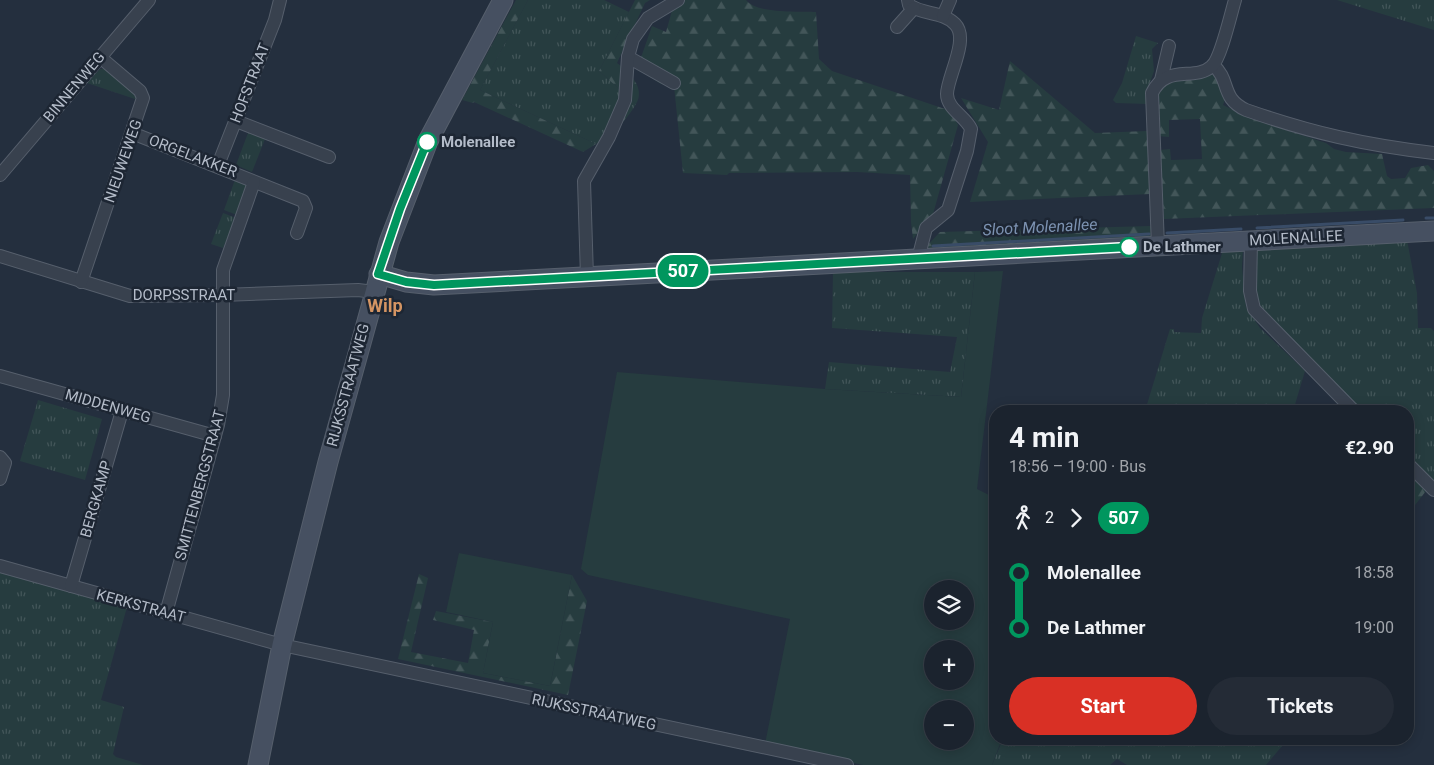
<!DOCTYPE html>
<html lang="en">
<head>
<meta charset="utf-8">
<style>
  body { margin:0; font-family:Roboto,sans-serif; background:#242b36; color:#f1f3f6; height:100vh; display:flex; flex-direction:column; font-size:19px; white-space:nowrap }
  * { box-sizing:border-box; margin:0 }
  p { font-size:16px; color:#a0a4aa }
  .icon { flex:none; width:28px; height:28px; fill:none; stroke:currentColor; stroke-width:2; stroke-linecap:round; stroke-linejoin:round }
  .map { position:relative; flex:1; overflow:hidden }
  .drawer { position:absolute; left:989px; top:405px; width:425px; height:340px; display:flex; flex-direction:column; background:#1b232e; border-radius:20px; box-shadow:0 2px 12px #0003,0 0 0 1px #39404a }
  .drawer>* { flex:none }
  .badge { padding:0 10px; border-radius:16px; font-size:18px; line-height:32px }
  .tools { position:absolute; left:924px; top:580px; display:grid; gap:10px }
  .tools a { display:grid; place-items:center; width:50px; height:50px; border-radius:50%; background:#1b232e; box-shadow:0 2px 12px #0003,0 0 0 1px #39404a; font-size:25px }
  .map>.badge { position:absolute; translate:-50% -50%; box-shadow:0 0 0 2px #fff }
  .legs { display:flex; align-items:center; gap:8px; height:55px; padding:0 20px; font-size:16px }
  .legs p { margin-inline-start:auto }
  .headline { display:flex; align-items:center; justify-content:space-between; height:85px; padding:0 20px }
  h1 { font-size:28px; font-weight:700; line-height:38px }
  .action { display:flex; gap:10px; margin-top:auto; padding:10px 20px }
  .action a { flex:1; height:58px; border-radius:30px; background:#d93025; color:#fff; font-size:20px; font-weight:700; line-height:58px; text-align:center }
  .action a+a { background:#242b36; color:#f1f3f6 }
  ul { padding:0 20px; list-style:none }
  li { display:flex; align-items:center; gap:18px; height:55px; font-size:19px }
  li i { display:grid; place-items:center; width:8px; height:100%; margin:0 6px; background:currentColor }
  li i::after { content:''; width:12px; height:12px; margin:-6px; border:4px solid; border-radius:50%; background:#1b232e }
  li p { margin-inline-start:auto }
  li:first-child i { background:linear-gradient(#0000 50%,currentColor 0) }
  li:last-child i { background:linear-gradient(currentColor 50%,#0000 0) }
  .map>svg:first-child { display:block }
  .grass { fill:url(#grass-tufts) }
  .forest { fill:url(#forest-firs) }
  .pitch { fill:#263c3f; fill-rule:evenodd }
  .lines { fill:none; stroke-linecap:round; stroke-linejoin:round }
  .stream { stroke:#394c67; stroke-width:3 }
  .street-casing { stroke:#565f6c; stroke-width:14 }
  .secondary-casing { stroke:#565f6c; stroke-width:21 }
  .street { stroke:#38414e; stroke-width:12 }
  .secondary { stroke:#465061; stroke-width:19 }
  .line-1-casing { stroke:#fff; stroke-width:11 }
  .line-1 { stroke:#00965e; stroke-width:8 }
  .stop-1-dot { fill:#fff; stroke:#00965e; stroke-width:2.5 }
  .labels { text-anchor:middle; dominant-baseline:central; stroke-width:5; stroke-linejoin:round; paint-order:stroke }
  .street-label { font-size:15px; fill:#b4bcc9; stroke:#1d2633 }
  .stop-label { font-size:15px; font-weight:bold; fill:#b4bcc9; stroke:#1d2633; text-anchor:start }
  .water-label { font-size:16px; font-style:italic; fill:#7c92b1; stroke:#1d2633 }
  .quarter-label { font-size:18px; font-weight:bold; fill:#d59563; stroke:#1d2633 }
</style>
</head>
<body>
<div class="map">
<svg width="1434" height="765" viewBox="0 0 1434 765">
  <defs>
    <pattern id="grass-tufts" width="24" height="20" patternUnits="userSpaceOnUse" patternTransform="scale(1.25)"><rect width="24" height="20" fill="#263c3f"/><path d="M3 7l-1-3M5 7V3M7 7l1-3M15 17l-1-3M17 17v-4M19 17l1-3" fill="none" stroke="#435659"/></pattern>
    <pattern id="forest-firs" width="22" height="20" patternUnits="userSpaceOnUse" patternTransform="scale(1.25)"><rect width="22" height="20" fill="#263c3f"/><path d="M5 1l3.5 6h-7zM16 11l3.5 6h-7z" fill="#435659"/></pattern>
  </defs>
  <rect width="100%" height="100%" fill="#242f3e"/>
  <g class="grass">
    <path d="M 528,0 L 604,0 L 629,12 L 599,71 L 636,104 C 626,121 613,134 596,144 L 480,90 Z"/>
    <path d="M 1337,0 L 1434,0 L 1434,30 Z"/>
    <path d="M 1136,36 L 1158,43 L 1152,49 L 1154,71 L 1148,88 L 1148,104 L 1116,103 L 1113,100 L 1122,83 Z"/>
    <path d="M 100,69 L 107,69 L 136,95 L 138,100 L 87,83 Z"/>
    <path d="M 248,133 L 265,139 L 252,172 L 236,165 Z"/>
    <path d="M 236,177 L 244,181 L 248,187 L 237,215 L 224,210 Z"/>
    <path d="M 223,213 L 236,218 L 223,248 L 211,244 Z"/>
    <path d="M 1407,240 L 1417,293 L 1418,328 L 1431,328 L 1434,331 L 1434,487 L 1408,460 L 1408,411 L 1358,411 L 1267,318 L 1256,301 L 1256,249 Z"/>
    <path d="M 1243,249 L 1242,267 L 1246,307 L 1260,328 L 1305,371 L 1293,411 L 1145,411 L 1170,329 L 1174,329 L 1174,332 L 1201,333 L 1202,318 L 1223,250 Z"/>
    <path d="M 833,272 L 975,272 L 961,397 L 825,389 L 829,362 L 950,372 L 957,337 L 832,328 Z"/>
    <path d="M 38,400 L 102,419 L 85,480 L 20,461 Z"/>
    <path d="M 0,572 L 127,607 L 101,700 L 124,707 L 113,754 L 116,757 L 143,765 L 0,765 Z"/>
    <path d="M 1003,739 L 1288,739 L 1266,765 L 1127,765 L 1117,759 L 1110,765 L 992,765 Z"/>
  </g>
  <g class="forest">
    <path d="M 516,0 L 528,0 L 480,90 L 596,144 L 583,152 L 474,102 L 473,103 L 462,100 Z"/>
    <path d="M 635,0 L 650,0 L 645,3 L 617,63 C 629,72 646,88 636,104 L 599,71 Z"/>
    <path d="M 675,0 L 746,0 C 756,14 800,11 816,12 L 819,59 L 832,71 L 951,111 L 958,125 L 933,214 L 913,239 L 911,222 L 910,175 L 857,172 L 729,173 L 727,175 L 683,173 L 674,86 L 661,84 L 637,69 L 652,26 L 666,32 Z"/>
    <path d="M 1010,61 L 1095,133 L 1147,131 L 1150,194 L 970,202 L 988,142 L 961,98 L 999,110 Z"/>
    <path d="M 1216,72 L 1228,90 L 1223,105 L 1252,119 L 1326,143 L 1334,149 L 1346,152 L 1382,154 L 1387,176 L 1391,179 L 1405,178 L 1411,168 L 1428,165 L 1434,171 L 1434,208 L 1164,219 L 1160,150 L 1170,149 L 1171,160 L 1202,159 L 1200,119 L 1169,120 L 1169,137 L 1158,136 L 1159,93 L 1165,83 Z"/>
    <path d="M 1151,226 L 1151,240 L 924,249 L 940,232 Z"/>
    <path d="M 1408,473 L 1426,491 L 1408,514 Z"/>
    <path d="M 419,574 L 428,578 L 411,652 L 468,663 L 474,630 L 433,620 L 436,611 L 493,622 L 483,673 L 550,686 L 572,575 L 587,601 L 568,695 L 398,659 Z"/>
  </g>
  <g class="pitch">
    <path d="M 1003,271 L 977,489 L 995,498 L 995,739 L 1002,739 L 992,765 L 863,765 L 765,744 L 790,619 L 588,575 L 581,569 L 617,372 L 825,389 L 961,397 L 975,272 ZM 932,589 L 965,589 L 965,621 L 932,621 ZM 932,649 L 965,649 L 965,681 L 932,681 ZM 932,709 L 965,709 L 965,741 L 932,741 Z"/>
    <path d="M 459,553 L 572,575 L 550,686 L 483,673 L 493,622 L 446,612 Z"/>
  </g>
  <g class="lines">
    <g class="stream">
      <path d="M 1426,218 L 1434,218"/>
      <path d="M 1257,228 L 1403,220"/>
      <path d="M 1167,233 L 1241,229"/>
      <path d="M 933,246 L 1149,234"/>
    </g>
    <g class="street-casing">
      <g id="street">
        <path d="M 908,0 L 909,5 C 923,15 942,11 955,24 C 970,39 947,77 947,94 C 947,109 966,117 971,129 L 967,151 L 948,210 L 926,228 L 918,259"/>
        <path d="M 943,16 L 950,0"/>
        <path d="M 897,27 L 914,8"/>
        <path d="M 628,57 L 674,83"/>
        <path d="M 1213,65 C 1231,80 1220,98 1246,110 C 1312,133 1365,145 1434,153"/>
        <path d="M 1161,80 L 1169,46"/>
        <path d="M 236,121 L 329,157"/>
        <path d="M 132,133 L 303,201 L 306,208 L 297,233"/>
        <path d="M 218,165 L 275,20 L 280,0"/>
        <path d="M 0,175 L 149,0"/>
        <path d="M 1251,241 L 1250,291 L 1254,309 L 1354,411"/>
        <path d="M 1158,246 L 1152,93 C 1166,63 1195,82 1212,66 C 1221,58 1231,13 1235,0"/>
        <path d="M 0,256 L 130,296 L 222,295 L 358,290 L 374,292"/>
        <path d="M 587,277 L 584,181 L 609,137 L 625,100 L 628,57 L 633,39 L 648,18 L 678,0"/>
        <path d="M 81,282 L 143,98 L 140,91 L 100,57"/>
        <path d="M 0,376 L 215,436"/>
        <path d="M 0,457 L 5,463 L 0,479"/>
        <path d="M 1408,464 L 1434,490"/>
        <path d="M 0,566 L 282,645 L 847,765"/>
        <path d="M 71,586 L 122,411"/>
        <path d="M 166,613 L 218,425 L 223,395 L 223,270 L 254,182"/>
      </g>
    </g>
    <g class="secondary-casing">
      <g id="secondary">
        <path d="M 379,274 L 406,282 L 434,285 L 1434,231"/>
        <path d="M 258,765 L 282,645 L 328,462 L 389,242 L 428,141 L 503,0"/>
      </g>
    </g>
    <use href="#street" class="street"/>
    <use href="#secondary" class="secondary"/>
  </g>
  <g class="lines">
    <g class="line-1-casing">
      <path id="line-1" d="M 427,142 L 400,209 L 378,274 L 406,282 L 434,285 L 1129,247"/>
    </g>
    <use href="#line-1" class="line-1"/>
  </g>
  <g class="stop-1-dot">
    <circle cx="427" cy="142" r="9"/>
    <circle cx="1129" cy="247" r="9"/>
  </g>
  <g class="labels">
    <g class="street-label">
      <text transform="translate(250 83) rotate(-69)">HOFSTRAAT</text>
      <text transform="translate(74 87) rotate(-50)">BINNENWEG</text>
      <text transform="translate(193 156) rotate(21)">ORGELAKKER</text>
      <text transform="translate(123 161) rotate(-71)">NIEUWEWEG</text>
      <text transform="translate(1296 238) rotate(-3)">MOLENALLEE</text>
      <text x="184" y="295">DORPSSTRAAT</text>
      <text transform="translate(348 385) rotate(-75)">RIJKSSTRAATWEG</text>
      <text transform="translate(108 406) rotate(16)">MIDDENWEG</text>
      <text transform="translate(200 485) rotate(-75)">SMITTENBERGSTRAAT</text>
      <text transform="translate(96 499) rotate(-74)">BERGKAMP</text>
      <text transform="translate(141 606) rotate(15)">KERKSTRAAT</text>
      <text transform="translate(594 712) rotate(12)">RIJKSSTRAATWEG</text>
    </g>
    <g class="stop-label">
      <text x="441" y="142">Molenallee</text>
      <text x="1143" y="247">De Lathmer</text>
    </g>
    <g class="water-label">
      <text transform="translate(1040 227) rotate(-3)">Sloot Molenallee</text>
    </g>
    <g class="quarter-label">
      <text x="385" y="305">Wilp</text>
    </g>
  </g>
</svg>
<div class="tools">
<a><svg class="icon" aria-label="layers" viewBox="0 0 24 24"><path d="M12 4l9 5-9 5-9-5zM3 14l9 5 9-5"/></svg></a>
<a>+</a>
<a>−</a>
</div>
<b class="badge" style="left:683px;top:271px;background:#00965e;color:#fff">507</b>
<section class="drawer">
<div class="headline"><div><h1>4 min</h1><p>18:56 – 19:00 · Bus</p></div><b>€2.90</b></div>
<div class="legs"><svg class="icon" aria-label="walk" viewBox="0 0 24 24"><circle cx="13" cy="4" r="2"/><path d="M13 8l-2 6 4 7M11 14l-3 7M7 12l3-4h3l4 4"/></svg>2<svg class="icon" aria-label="forward" viewBox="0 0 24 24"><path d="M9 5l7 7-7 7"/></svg><b class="badge" style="background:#00965e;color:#fff">507</b></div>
<ul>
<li><i style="color:#00965e"></i><b>Molenallee</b><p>18:58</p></li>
<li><i style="color:#00965e"></i><b>De Lathmer</b><p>19:00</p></li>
</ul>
<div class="action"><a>Start</a><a>Tickets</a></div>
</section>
</div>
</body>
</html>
